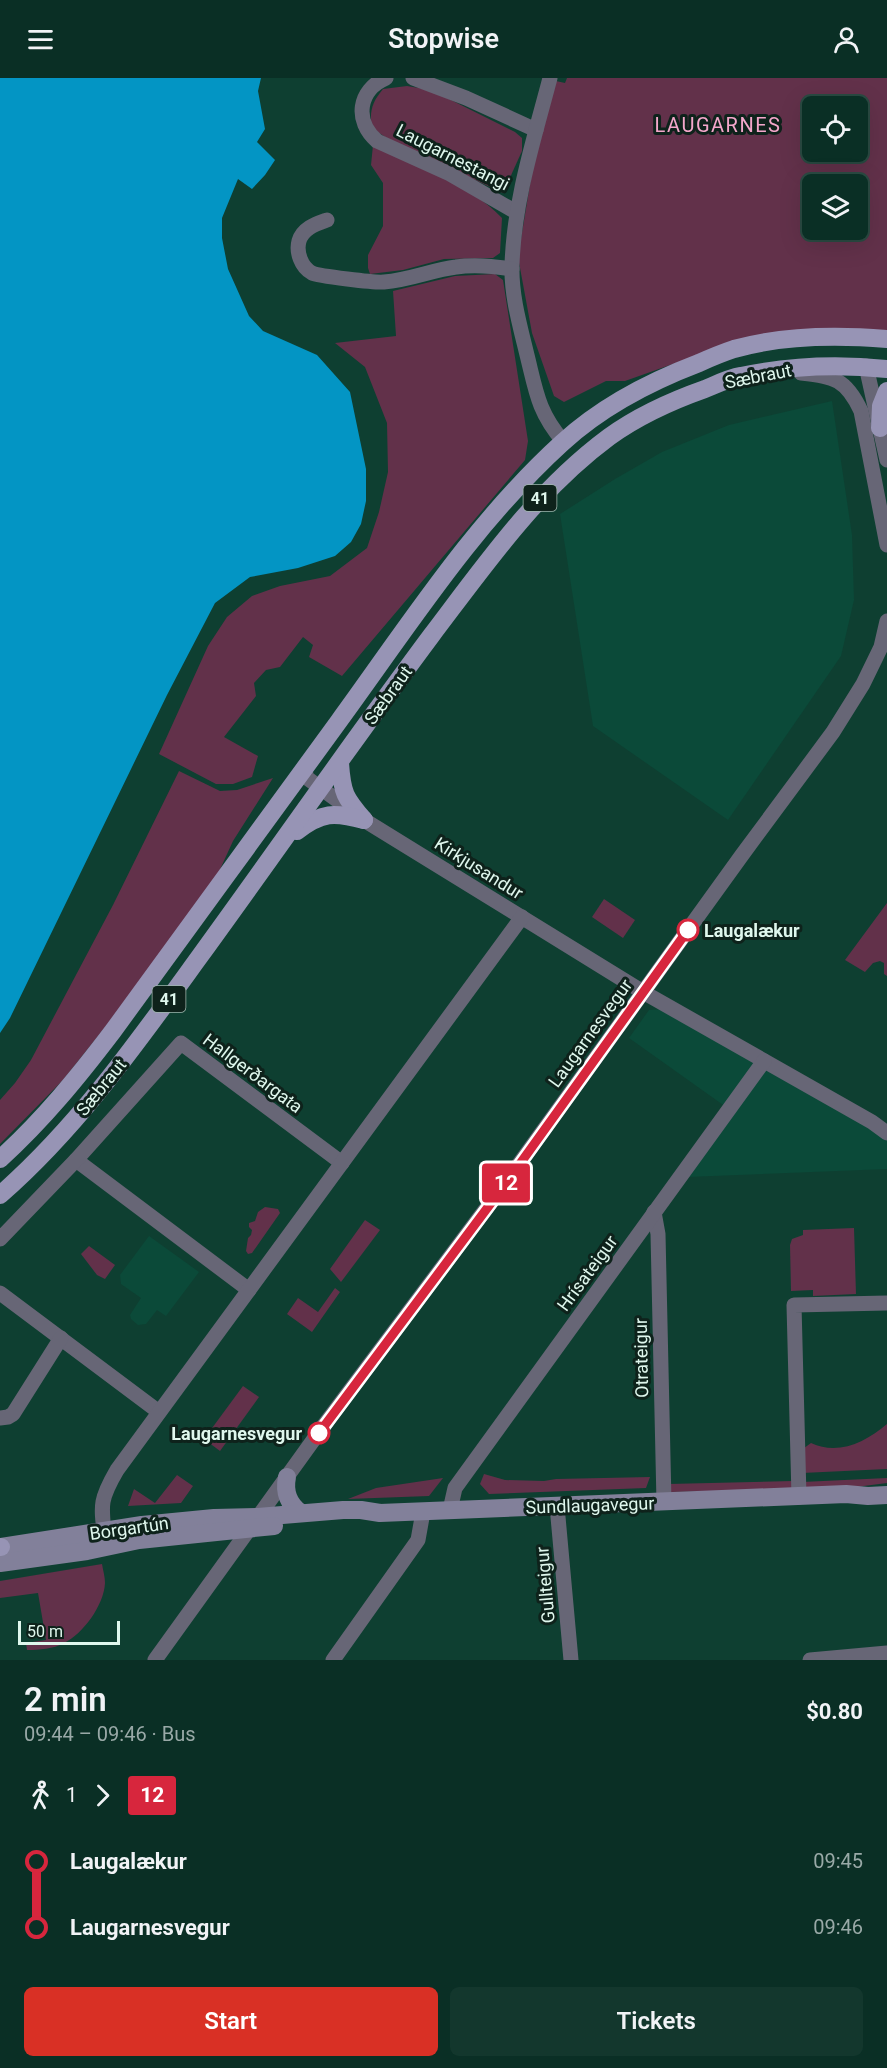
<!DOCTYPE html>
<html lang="en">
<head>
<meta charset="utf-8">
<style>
  body { margin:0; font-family:Roboto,sans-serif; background:#13372d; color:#f1f3f6; height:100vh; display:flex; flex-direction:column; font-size:22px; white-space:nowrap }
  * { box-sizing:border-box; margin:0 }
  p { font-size:20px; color:#99a9a7 }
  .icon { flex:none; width:33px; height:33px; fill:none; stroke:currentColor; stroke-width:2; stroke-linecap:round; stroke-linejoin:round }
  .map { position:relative; height:1582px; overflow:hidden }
  .sheet { display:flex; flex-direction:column; background:#0a2f25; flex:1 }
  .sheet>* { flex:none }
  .badge { padding:0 12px; border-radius:4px; font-size:21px; line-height:39px }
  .fabs { position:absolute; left:802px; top:18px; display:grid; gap:12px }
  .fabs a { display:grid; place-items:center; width:66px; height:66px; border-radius:9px; background:#0a2f25; box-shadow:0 6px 24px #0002,0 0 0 2px #2a4a42; font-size:30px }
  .scale { position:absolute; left:18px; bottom:15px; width:102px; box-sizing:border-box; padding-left:6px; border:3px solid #dff7ed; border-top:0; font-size:16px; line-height:21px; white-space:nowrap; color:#dff7ed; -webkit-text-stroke:4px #0e221b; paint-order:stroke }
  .map>.badge { position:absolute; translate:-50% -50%; box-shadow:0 0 0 3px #fff }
  .legs { display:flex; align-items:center; gap:9px; height:66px; padding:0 24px; font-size:20px }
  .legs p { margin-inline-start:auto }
  .head { display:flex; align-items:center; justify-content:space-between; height:102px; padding:0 24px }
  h1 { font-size:33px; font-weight:600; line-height:45px }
  .button { display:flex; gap:12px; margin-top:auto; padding:12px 24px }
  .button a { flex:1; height:69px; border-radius:9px; background:#d93025; color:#fff; font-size:24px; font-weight:600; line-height:69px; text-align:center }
  .button a+a { background:#13372d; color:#f1f3f6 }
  ul { padding:0 24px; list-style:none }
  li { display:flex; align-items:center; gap:21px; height:66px; font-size:22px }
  li i { display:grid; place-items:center; width:9px; height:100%; margin:0 8px; background:currentColor }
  li i::after { content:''; width:15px; height:15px; margin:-8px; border:4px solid; border-radius:50%; background:#0a2f25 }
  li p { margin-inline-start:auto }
  li:first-child i { background:linear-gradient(#0000 50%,currentColor 0) }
  li:last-child i { background:linear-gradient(currentColor 50%,#0000 0) }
  header { display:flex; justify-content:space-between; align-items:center; height:78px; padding:0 24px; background:#0a2f25; font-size:27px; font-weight:600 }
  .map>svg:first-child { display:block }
  .built { fill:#0b4a39 }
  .green { fill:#62314a; fill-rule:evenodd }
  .water { fill:#0395c4 }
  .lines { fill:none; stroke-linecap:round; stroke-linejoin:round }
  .street { stroke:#676676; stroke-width:15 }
  .secondary { stroke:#82809a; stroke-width:18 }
  .primary { stroke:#9794b5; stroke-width:18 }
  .line-1-casing { stroke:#fff; stroke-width:14 }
  .line-1 { stroke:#d7263d; stroke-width:9 }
  .stop-1-dot { fill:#fff; stroke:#d7263d; stroke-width:3 }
  .labels { text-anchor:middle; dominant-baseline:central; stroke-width:6; stroke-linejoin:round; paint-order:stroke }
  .shield { fill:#0e221b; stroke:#a0b7ae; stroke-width:1.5 }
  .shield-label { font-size:16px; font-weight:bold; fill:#dff7ed }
  .street-label { font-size:18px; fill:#dff7ed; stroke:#0e221b }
  .stop-label { font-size:18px; font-weight:bold; fill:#dff7ed; stroke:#0e221b; text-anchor:start }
  .neighbourhood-label { font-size:20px; letter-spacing:1.5px; fill:#f4a7cb; stroke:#0e221b }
</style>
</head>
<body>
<header><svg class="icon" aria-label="menu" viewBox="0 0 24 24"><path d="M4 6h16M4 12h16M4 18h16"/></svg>Stopwise<svg class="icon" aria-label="person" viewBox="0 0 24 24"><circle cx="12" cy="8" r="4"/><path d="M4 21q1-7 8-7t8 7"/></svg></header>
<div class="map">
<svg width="887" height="1582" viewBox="0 0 887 1582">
  <rect width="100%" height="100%" fill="#0e3f31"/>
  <g class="built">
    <path d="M 832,323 L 852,457 L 854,522 L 841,578 L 728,742 L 593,648 L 560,436 L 615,401 L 662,374 L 729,347 Z"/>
    <path d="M 664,931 L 887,1059 L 887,1091 L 687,1099 L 733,1034 L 629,960 L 649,932 Z"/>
    <path d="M 149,1158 L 199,1194 L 166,1238 L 157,1232 L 146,1246 L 138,1247 L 131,1241 L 130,1237 L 141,1220 L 121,1206 L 120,1197 Z"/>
  </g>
  <g class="green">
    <path d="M 567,0 L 887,0 L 887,256 L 718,270 L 625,303 L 606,303 L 564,324 L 554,318 L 532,255 L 518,179 L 532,94 L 556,3 L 565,5 ZM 813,28 L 858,28 L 858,74 L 813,74 ZM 813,106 L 858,106 L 858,152 L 813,152 Z"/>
    <path d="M 407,8 L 431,12 L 515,54 L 522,60 L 522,73 L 503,115 L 388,61 L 372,50 C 369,34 372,24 383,11 Z"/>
    <path d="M 373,67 C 418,86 468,105 502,140 L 500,175 L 493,180 L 444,181 L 403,192 L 370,196 L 368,190 L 368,177 L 383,148 L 383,105 L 371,87 Z"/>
    <path d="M 495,196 L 503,202 L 528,363 L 525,382 L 342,598 L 309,579 L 313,567 L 303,559 L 280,589 L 266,592 L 254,605 L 256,618 L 224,659 L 258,678 L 252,699 L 233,706 L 216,706 L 159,676 L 208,568 L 227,539 L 252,518 L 280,508 L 330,498 L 367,470 L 379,434 L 388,394 L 387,345 L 365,289 L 335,265 L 396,258 L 393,213 L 455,198 Z"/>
    <path d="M 179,693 L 220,713 L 237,712 L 273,700 L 233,763 L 217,798 L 106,948 L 63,1002 L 0,1066 L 0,1022 L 15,1005 L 31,982 L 113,827 Z"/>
    <path d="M 604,821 L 635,842 L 623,860 L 592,839 Z"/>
    <path d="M 887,825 L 887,898 L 884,896 L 884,885 L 880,883 L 873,885 L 865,894 L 845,882 Z"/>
    <path d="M 265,1129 L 278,1131 L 280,1135 L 252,1175 L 248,1176 L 246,1173 L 248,1160 L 251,1157 L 252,1152 L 249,1149 L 249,1145 L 255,1143 L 258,1134 Z"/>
    <path d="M 365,1142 L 380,1152 L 341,1204 L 330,1191 Z"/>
    <path d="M 854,1150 L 856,1216 L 813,1218 L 813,1212 L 791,1213 L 790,1167 L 792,1161 L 803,1157 L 803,1152 Z"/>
    <path d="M 89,1168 L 115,1187 L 105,1201 L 97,1197 L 81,1176 Z"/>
    <path d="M 335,1210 L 340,1214 L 312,1254 L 287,1236 L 298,1220 L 318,1234 Z"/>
    <path d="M 243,1308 L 259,1319 L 220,1373 L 204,1361 Z"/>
    <path d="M 887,1346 L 887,1391 L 802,1395 L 800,1373 L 811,1365 C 838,1378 866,1364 887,1346 Z"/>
    <path d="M 484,1396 L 505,1402 L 544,1403 L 556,1401 L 650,1399 L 646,1410 L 489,1416 L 480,1406 Z"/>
    <path d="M 177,1397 L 193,1408 L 181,1425 L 128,1428 L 134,1411 L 155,1425 Z"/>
    <path d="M 443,1400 L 429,1418 L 348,1421 L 376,1410 Z"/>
    <path d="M 887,1400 L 887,1405 L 856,1409 L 807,1411 L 802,1404 Z"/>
    <path d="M 793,1403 L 793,1412 L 670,1414 L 668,1406 Z"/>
    <path d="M 102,1486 C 103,1492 105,1499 105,1505 C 104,1527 83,1556 64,1565 C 53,1571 40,1572 27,1572 L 26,1565 L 46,1562 L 38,1515 L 0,1520 L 0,1503 Z"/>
  </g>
  <path class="water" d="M 0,0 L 261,0 L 258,13 L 265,51 L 257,64 L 275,82 L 265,97 L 252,111 L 238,101 L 222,140 L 222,160 L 228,191 L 249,238 L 263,253 L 317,277 L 350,314 L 366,391 L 366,423 L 361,446 L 351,464 L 335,478 L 298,490 L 250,499 L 215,525 L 167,617 L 10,940 L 0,955 Z"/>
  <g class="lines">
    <g class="street">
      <path d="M 386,0 C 358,12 354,43 377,63 L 450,96 L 516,134"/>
      <path d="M 413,0 L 466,20 L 536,52"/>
      <path d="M 550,0 C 534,61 514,123 512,187 C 511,217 520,248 527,277 C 536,313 538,334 563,363"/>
      <path d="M 327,142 C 316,146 303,150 299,163 C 296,174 301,189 312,195 C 318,198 376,205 384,204 C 410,202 432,192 456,189 C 475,186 493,188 512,191"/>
      <path d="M 866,288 L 887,382"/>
      <path d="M 801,295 C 835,299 846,301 861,333 L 887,467"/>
      <path d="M 304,690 L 307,700 L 364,742 L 643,914 L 872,1044 L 887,1055"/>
      <path d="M 76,1082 L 249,1212"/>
      <path d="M 654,1134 L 658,1156 L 664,1424"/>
      <path d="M 0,1161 L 76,1082 L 181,965 L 342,1085"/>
      <path d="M 0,1215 L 159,1334"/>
      <path d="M 0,1340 L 8,1339 L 13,1336 L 61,1260"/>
      <path d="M 799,1419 L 794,1227 L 887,1225"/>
      <path d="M 557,1428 L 571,1582"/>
      <path d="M 450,1432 L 455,1410 L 764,983"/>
      <path d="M 105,1462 C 101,1427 99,1423 117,1392 L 522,839"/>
      <path d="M 155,1582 L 322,1350 L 509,1100 L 742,777 L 833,654 L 863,606 L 881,569 L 887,543"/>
      <path d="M 333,1582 L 418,1462 L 423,1434"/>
      <path d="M 810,1582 L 887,1575"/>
    </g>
    <g class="secondary">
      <path d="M 287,1399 C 284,1414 288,1426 301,1435"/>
      <path d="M 0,1469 L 142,1447 L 214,1440 L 258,1439 L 343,1432 L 361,1432 L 380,1435 L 846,1416 L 868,1418 L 887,1417"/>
      <path d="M 0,1485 L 87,1473 L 139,1462 L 274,1448"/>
    </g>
    <g class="primary">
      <path d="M 880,350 L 881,328 L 887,313"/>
      <path d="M 340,685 C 342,715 345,720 364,742"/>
      <path d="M 297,753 C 322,734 334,734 364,742"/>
      <path d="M 0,1081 C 43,1042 78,999 113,953 C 188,850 264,746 339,643 C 409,547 474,445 562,365 C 601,329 649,304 699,285 C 710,280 722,275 734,271 C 783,257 837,257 887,261"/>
      <path d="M 0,1117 C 78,1049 139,962 200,878 C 277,772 352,664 431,558 C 485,487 536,413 609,359 C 638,338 671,323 705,311 C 717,306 729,300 741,298 C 788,288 839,286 887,291"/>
      <path d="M 0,1469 L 1,1469"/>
    </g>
  </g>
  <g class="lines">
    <g class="line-1-casing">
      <path id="line-1" d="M 319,1355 L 509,1101 L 688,852"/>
    </g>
    <use href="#line-1" class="line-1"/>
  </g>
  <g class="stop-1-dot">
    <circle cx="688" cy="852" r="10"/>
    <circle cx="319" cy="1355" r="10"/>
  </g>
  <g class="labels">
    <g class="shield">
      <rect x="523.5" y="407" width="33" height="26" rx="4.5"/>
      <rect x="152.5" y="908" width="33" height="26" rx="4.5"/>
    </g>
    <g class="shield-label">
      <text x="540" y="420">41</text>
      <text x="169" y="921">41</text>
    </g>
    <g class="street-label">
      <text transform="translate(453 79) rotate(27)">Laugarnestangi</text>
      <text transform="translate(758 298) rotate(-11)">Sæbraut</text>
      <text transform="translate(388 617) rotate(-54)">Sæbraut</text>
      <text transform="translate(479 790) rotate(32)">Kirkjusandur</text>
      <text transform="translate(590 955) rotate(-54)">Laugarnesvegur</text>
      <text transform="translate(253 995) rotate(37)">Hallgerðargata</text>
      <text transform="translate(101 1009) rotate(-51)">Sæbraut</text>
      <text transform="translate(587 1195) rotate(-54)">Hrísateigur</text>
      <text transform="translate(641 1280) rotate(-91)">Otrateigur</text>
      <text transform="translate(590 1427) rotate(-2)">Sundlaugavegur</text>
      <text transform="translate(129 1450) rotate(-8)">Borgartún</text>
      <text transform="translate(545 1507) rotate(-95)">Gullteigur</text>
    </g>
    <g class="stop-label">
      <text x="704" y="852">Laugalækur</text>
      <text x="302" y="1355" text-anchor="end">Laugarnesvegur</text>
    </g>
    <g class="neighbourhood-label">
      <text x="718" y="47">LAUGARNES</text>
    </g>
  </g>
</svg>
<div class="fabs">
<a><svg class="icon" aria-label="locate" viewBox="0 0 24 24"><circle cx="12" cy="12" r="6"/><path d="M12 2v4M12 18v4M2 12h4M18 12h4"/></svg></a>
<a><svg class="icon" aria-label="layers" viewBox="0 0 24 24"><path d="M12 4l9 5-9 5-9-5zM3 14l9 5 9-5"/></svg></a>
</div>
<div class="scale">50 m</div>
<b class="badge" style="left:506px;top:1105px;background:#d7263d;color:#fff">12</b>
</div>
<section class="sheet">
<div class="head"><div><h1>2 min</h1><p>09:44 – 09:46 · Bus</p></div><b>$0.80</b></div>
<div class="legs"><svg class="icon" aria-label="walk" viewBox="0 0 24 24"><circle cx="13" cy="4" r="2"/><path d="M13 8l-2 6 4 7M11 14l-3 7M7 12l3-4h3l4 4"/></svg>1<svg class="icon" aria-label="forward" viewBox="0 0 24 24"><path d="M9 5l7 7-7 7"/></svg><b class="badge" style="background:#d7263d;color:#fff">12</b></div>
<ul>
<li><i style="color:#d7263d"></i><b>Laugalækur</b><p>09:45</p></li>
<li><i style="color:#d7263d"></i><b>Laugarnesvegur</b><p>09:46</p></li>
</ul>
<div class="button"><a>Start</a><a>Tickets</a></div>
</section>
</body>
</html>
